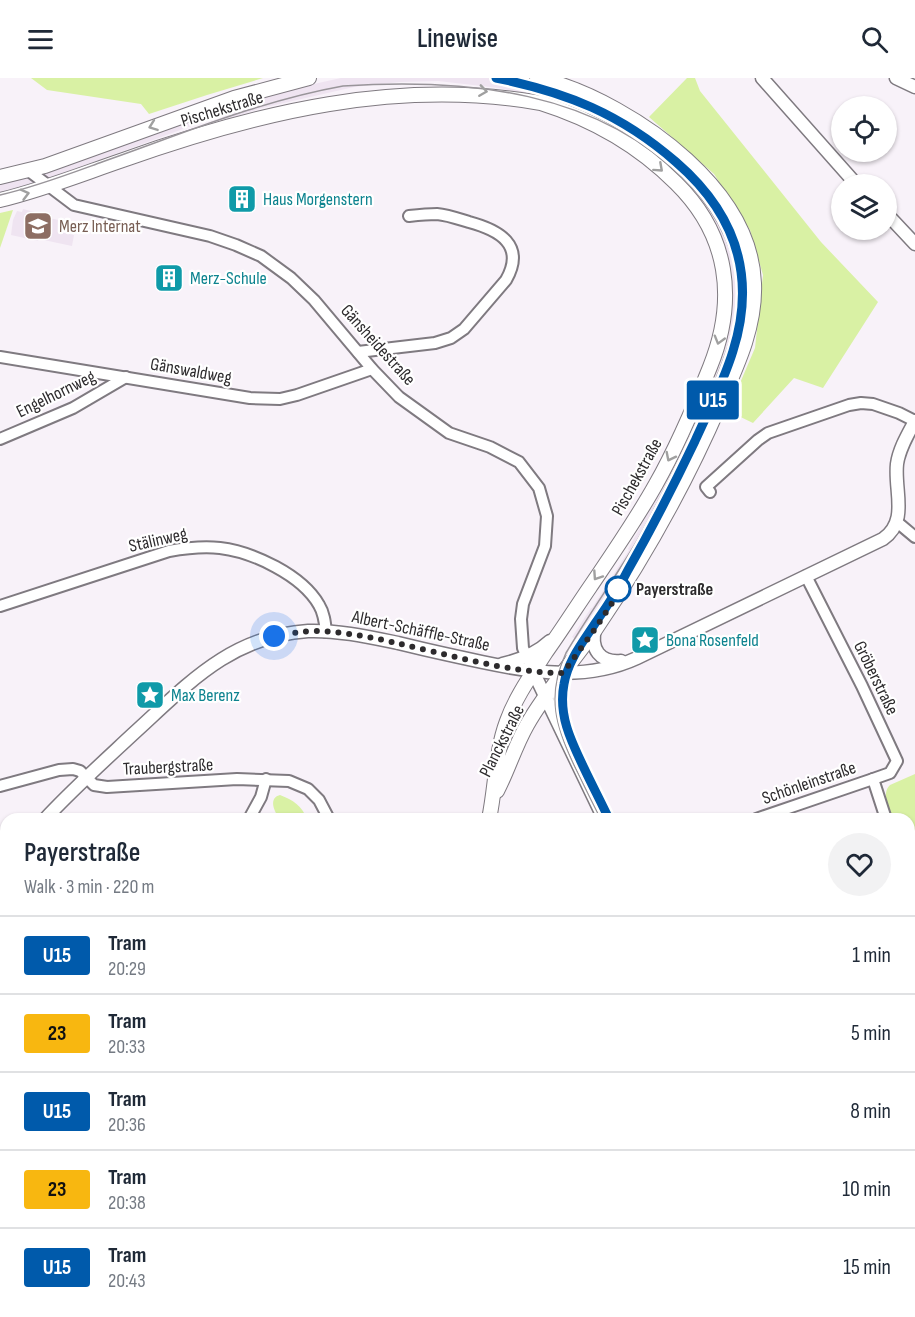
<!DOCTYPE html>
<html lang="en">
<head>
<meta charset="utf-8">
<style>
  body { margin:0; font-family:"Sofia Sans Condensed",sans-serif; background:#f2f2f3; color:#1f2937; height:100vh; display:flex; flex-direction:column; font-size:22px; white-space:nowrap }
  * { box-sizing:border-box; margin:0 }
  p { font-size:20px; color:#747a83 }
  .icon { flex:none; width:33px; height:33px; fill:none; stroke:currentColor; stroke-width:2; stroke-linecap:round; stroke-linejoin:round }
  .map { position:relative; flex:1; overflow:hidden }
  .panel { position:absolute; left:0px; top:735px; width:915px; height:504px; display:flex; flex-direction:column; background:#fff; border-radius:18px 18px 0 0; box-shadow:0 2px 4px #0004 }
  .panel>* { flex:none }
  .badge { padding:0 12px; border-radius:4px; font-size:21px; line-height:39px }
  .buttons { position:absolute; left:831px; top:18px; display:grid; gap:12px }
  .buttons a { display:grid; place-items:center; width:66px; height:66px; border-radius:50%; background:#fff; box-shadow:0 2px 4px #0004; font-size:30px }
  .you { position:absolute; width:30px; height:30px; margin:-15px; border:4px solid #fff; border-radius:50%; background:#1a73e8; box-shadow:0 0 0 9px #1a73e833 }
  .map>.badge { position:absolute; translate:-50% -50%; box-shadow:0 0 0 3px #fff }
  .round { display:grid; place-items:center; flex:none; width:63px; height:63px; border-radius:32px; background:#f2f2f3 }
  .summary { display:flex; align-items:center; justify-content:space-between; height:102px; padding:0 24px }
  h1 { font-size:28px; font-weight:600; line-height:45px }
  ul { padding:0; list-style:none }
  li { display:flex; align-items:center; gap:18px; height:78px; padding:0 24px; border-top:2px solid #e0e1e3 }
  li div { flex:1 }
  li b { display:block; font-size:22px }
  li em { font-style:normal }
  li .badge { min-width:66px; font-weight:700; text-align:center }
  header { display:flex; justify-content:space-between; align-items:center; height:78px; padding:0 24px; background:#fff; font-size:27px; font-weight:600 }
  .map>svg:first-child { display:block }
  .built { fill:#efe4f1 }
  .green { fill:#d9f1a4 }
  .lines { fill:none; stroke-linecap:round; stroke-linejoin:round }
  .minor-casing { stroke:#7f7a80; stroke-width:14 }
  .tertiary-casing { stroke:#7f7a80; stroke-width:15 }
  .secondary-casing { stroke:#7f7a80; stroke-width:16 }
  .minor { stroke:#fff; stroke-width:10 }
  .tertiary { stroke:#fff; stroke-width:12 }
  .secondary { stroke:#fff; stroke-width:14 }
  .tram { stroke:#99959a; stroke-width:1.5 }
  .oneway { stroke:#a0a0a0 }
  .line-casing { stroke:#fff; stroke-width:14 }
  .line { stroke:#005aab; stroke-width:9 }
  .walk { stroke:#2d2b2d; stroke-width:6; stroke-dasharray:0 10.8 }
  .stop-dot { fill:#fff; stroke:#005aab; stroke-width:3 }
  .labels { text-anchor:middle; dominant-baseline:central; stroke-width:4.5; stroke-linejoin:round; paint-order:stroke }
  .street-label { font-size:18px; fill:#2d2b2d; stroke:#fff }
  .culture-label { font-size:18px; fill:#0d838f; stroke:#fff; text-anchor:start }
  .education-label { font-size:18px; fill:#785e54; stroke:#fff; text-anchor:start }
  .stop-label { font-size:18px; font-weight:bold; fill:#2d2b2d; stroke:#fff; text-anchor:start }
</style>
</head>
<body>
<header><svg class="icon" aria-label="menu" viewBox="0 0 24 24"><path d="M4 6h16M4 12h16M4 18h16"/></svg>Linewise<svg class="icon" aria-label="search" viewBox="0 0 24 24"><circle cx="10" cy="10" r="6"/><path d="M15 15l6 6"/></svg></header>
<div class="map">
<svg width="915" height="1239" viewBox="0 0 915 1239">
  <rect width="100%" height="100%" fill="#f8f2f9"/>
  <g class="built">
    <path d="M 341,0 L 509,0 L 528,3 L 576,19 L 615,38 L 643,54 L 676,80 L 711,116 L 731,146 L 743,176 L 746,193 L 747,232 L 739,266 L 694,373 L 630,483 L 604,525 L 578,563 L 572,559 L 591,530 L 592,530 L 629,472 L 628,471 L 641,448 L 638,446 L 711,304 L 727,261 L 732,230 L 731,195 L 727,178 L 723,164 L 715,148 L 699,122 L 689,109 L 539,19 L 499,10 L 438,3 L 400,4 L 354,9 L 262,30 L 224,42 L 221,37 L 47,101 L 40,96 L 213,33 L 264,17 Z"/>
    <path d="M 29,99 L 37,104 L 0,114 L 0,106 Z"/>
    <path d="M 23,131 L 35,134 L 35,137 L 63,143 L 60,154 L 74,157 L 72,168 L 39,161 L 38,163 L 11,157 L 13,142 L 17,133 L 22,134 Z"/>
  </g>
  <g class="green">
    <path d="M 31,0 L 263,0 L 207,17 L 149,36 L 141,26 L 47,12 Z"/>
    <path d="M 687,0 L 695,0 L 700,13 L 821,164 L 878,224 L 823,310 L 794,300 L 753,345 L 728,333 L 755,270 L 763,197 L 750,152 L 714,96 L 649,39 Z"/>
    <path d="M 13,132 L 0,170 L 0,135 Z"/>
    <path d="M 915,696 L 915,810 L 909,791 L 909,741 L 893,741 C 889,730 881,716 890,707 Z"/>
    <path d="M 280,717 C 293,722 302,728 307,741 L 280,741 C 274,734 268,720 280,717 Z"/>
  </g>
  <g class="lines">
    <g class="minor-casing">
      <g id="minor">
        <path d="M 29,93 L 74,127 L 210,158 L 236,167 L 261,178 L 291,200 L 314,222 L 372,291 L 399,319 L 449,355 L 490,369 L 519,384 L 539,410 L 547,438 L 545,468 L 523,526 L 521,541 L 523,570 L 533,593"/>
        <path d="M 358,274 L 435,265 L 451,260 L 464,251 L 506,202 C 526,167 499,152 469,144 C 459,141 448,137 437,136 C 428,136 418,137 409,138"/>
        <path d="M 0,279 L 250,320 L 280,321 L 297,317 L 372,291"/>
        <path d="M 0,361 L 73,330 L 126,299"/>
        <path d="M 710,414 L 706,409 L 758,362 L 768,355 L 849,327 L 861,325 L 873,326 L 899,335 L 915,343"/>
        <path d="M 897,444 L 915,459"/>
        <path d="M 806,498 L 862,608 L 897,683 L 890,695 L 873,701 L 886,741"/>
        <path d="M 0,528 L 169,473 C 186,470 202,468 220,470 C 253,474 302,497 319,527 C 324,535 325,544 326,554"/>
        <path d="M 0,708 L 59,692 L 73,691 L 80,693 L 94,707 L 107,709 L 237,701 L 289,703 L 308,711 L 319,722 L 329,741"/>
        <path d="M 249,741 L 261,719 L 266,701"/>
        <path d="M 756,741 L 873,701"/>
        <path d="M 909,814 L 915,833"/>
        <path d="M 0,957 L 6,957"/>
        <path d="M 909,971 L 915,968"/>
        <path d="M 909,1191 L 915,1186"/>
        <path d="M 507,1233 L 517,1239"/>
        <path d="M 629,1233 L 630,1239"/>
        <path d="M 90,1239 L 92,1233"/>
        <path d="M 269,1239 L 269,1233"/>
        <path d="M 854,1239 L 861,1233"/>
      </g>
    </g>
    <g class="tertiary-casing">
      <g id="tertiary">
        <path d="M 762,0 L 856,106"/>
        <path d="M 896,0 L 915,9"/>
        <path d="M 886,135 L 915,166"/>
        <path d="M 595,551 C 590,571 600,585 621,583"/>
        <path d="M 502,586 C 521,582 536,576 550,563"/>
        <path d="M 533,593 L 604,741"/>
        <path d="M 561,644 L 559,618 L 563,596"/>
        <path d="M 45,741 C 73,711 103,684 133,656 C 187,607 230,558 308,553 C 338,552 369,559 398,565 C 426,572 454,578 482,584 C 534,595 587,603 637,580 L 883,461 C 909,443 894,413 897,386 C 899,371 908,356 915,343"/>
        <path d="M 0,792 L 6,785"/>
        <path d="M 809,1233 L 810,1239"/>
      </g>
    </g>
    <g class="secondary-casing">
      <g id="secondary">
        <path d="M 0,99 L 45,88 L 234,20 L 309,0"/>
        <path d="M 0,122 C 42,112 82,96 123,82 C 258,34 398,0 541,25 C 592,41 638,67 676,105 C 729,157 737,222 710,289 C 694,329 677,369 656,406 C 636,442 613,475 590,509 C 575,531 561,553 546,574 C 532,596 516,618 507,643 C 495,675 496,708 489,741"/>
        <path d="M 497,713 C 508,692 515,668 527,647 C 546,613 573,584 595,552 C 644,480 686,405 720,326 C 737,288 756,248 754,205 C 752,155 722,114 687,82 C 648,46 588,11 537,0"/>
        <path d="M 372,1239 L 374,1233"/>
      </g>
    </g>
    <use href="#minor" class="minor"/>
    <use href="#tertiary" class="tertiary"/>
    <use href="#secondary" class="secondary"/>
    <g class="tram">
      <path d="M 0,117 C 35,109 69,96 102,84 C 182,56 259,23 343,8 C 466,0 599,12 688,105 C 718,136 741,180 737,224 C 735,256 722,286 710,315 C 697,346 682,376 667,406 C 656,427 646,448 634,468 C 612,504 588,538 566,575 C 546,618 556,650 576,691 C 584,707 592,724 601,741"/>
      <path d="M 814,1233 L 815,1239"/>
    </g>
  </g>
  <defs><path id="oneway-chevron" d="M-2-3.5L2.5 0L-2 3.5" fill="none" stroke-width="1.6" stroke-linecap="round" stroke-linejoin="round" transform="scale(1.5)"/></defs>
  <g class="oneway">
    <use href="#oneway-chevron" transform="translate(483 13) rotate(8)"/>
    <use href="#oneway-chevron" transform="translate(153 48) rotate(160)"/>
    <use href="#oneway-chevron" transform="translate(659 90) rotate(42)"/>
    <use href="#oneway-chevron" transform="translate(25 116) rotate(-15)"/>
    <use href="#oneway-chevron" transform="translate(719 262) rotate(106)"/>
    <use href="#oneway-chevron" transform="translate(670 379) rotate(117)"/>
    <use href="#oneway-chevron" transform="translate(597 498) rotate(124)"/>
  </g>
  <g class="lines">
    <g class="line-casing">
      <path id="line" d="M 496,0 C 566,14 621,36 676,84 C 735,135 757,197 733,273 C 724,303 708,334 695,363 C 674,407 652,450 628,492 C 619,510 608,527 596,544 C 583,564 568,582 564,606 C 558,637 571,663 584,690 C 592,707 601,724 609,741"/>
    </g>
    <use href="#line" class="line"/>
    <path class="walk" d="M 274,558 C 287,556 298,554 311,553 C 338,553 365,558 392,564 C 446,576 509,595 563,595 L 595,551 L 620,513 L 618,511"/>
  </g>
  <defs>
    <g id="building-square" transform="scale(1.5)"><rect x="-9" y="-9" width="18" height="18" rx="4" fill="#0f9aa8" stroke="#fff"/><path d="M-4-6H4V6H1V3H-1V6H-4ZM-2.5-4.3h1.7v1.8h-1.7ZM.8-4.3h1.7v1.8H.8ZM-2.5-1h1.7V.8h-1.7ZM.8-1h1.7V.8H.8Z" fill="#fff"/></g>
    <g id="school-square" transform="scale(1.5)"><rect x="-9" y="-9" width="18" height="18" rx="4" fill="#8d6e63" stroke="#fff"/><path d="M0-5L7-2L0 1L-7-2ZM-4 1L0 2.5L4 1V4Q0 6-4 4Z" fill="#fff"/></g>
    <g id="sight-square" transform="scale(1.5)"><rect x="-9" y="-9" width="18" height="18" rx="4" fill="#0f9aa8" stroke="#fff"/><path d="M0-6L1.8-2.2L6-1.7L2.9 1.2L3.7 5.4L0 3.3L-3.7 5.4L-2.9 1.2L-6-1.7L-1.8-2.2Z" fill="#fff"/></g>
  </defs>
  <g fill-rule="evenodd">
    <use href="#building-square" x="242" y="121"/>
    <use href="#school-square" x="38" y="148"/>
    <use href="#building-square" x="169" y="200"/>
    <use href="#sight-square" x="645" y="562"/>
    <use href="#sight-square" x="150" y="617"/>
  </g>
  <circle class="stop-dot" cx="618" cy="511" r="12"/>
  <g class="labels">
    <g class="street-label">
      <text transform="translate(222 31) rotate(-17)">Pischekstraße</text>
      <text transform="translate(378 267) rotate(48)">Gänsheidestraße</text>
      <text transform="translate(191 293) rotate(10)">Gänswaldweg</text>
      <text transform="translate(56 316) rotate(-26)">Engelhornweg</text>
      <text transform="translate(637 399) rotate(-61)">Pischekstraße</text>
      <text transform="translate(158 462) rotate(-13)">Stälinweg</text>
      <text transform="translate(421 553) rotate(12)">Albert-Schäffle-Straße</text>
      <text transform="translate(876 600) rotate(64)">Gröberstraße</text>
      <text transform="translate(502 663) rotate(-63)">Planckstraße</text>
      <text transform="translate(168 689) rotate(-3)">Traubergstraße</text>
      <text transform="translate(809 705) rotate(-19)">Schönleinstraße</text>
    </g>
    <g class="culture-label">
      <text x="263" y="121">Haus Morgenstern</text>
      <text x="190" y="200">Merz-Schule</text>
      <text x="666" y="562">Bona Rosenfeld</text>
      <text x="171" y="617">Max Berenz</text>
    </g>
    <g class="education-label">
      <text x="59" y="148">Merz Internat</text>
    </g>
    <g class="stop-label">
      <text x="636" y="511">Payerstraße</text>
    </g>
  </g>
</svg>
<div class="buttons">
<a><svg class="icon" aria-label="locate" viewBox="0 0 24 24"><circle cx="12" cy="12" r="6"/><path d="M12 2v4M12 18v4M2 12h4M18 12h4"/></svg></a>
<a><svg class="icon" aria-label="layers" viewBox="0 0 24 24"><path d="M12 4l9 5-9 5-9-5zM3 14l9 5 9-5"/></svg></a>
</div>
<div class="you" style="left:274px;top:558px"></div>
<b class="badge" style="left:713px;top:322px;background:#005aab;color:#fff">U15</b>
<section class="panel">
<div class="summary"><div><h1>Payerstraße</h1><p>Walk · 3 min · 220 m</p></div><a class="round"><svg class="icon" aria-label="heart" viewBox="0 0 24 24"><path d="M12 20l-8-8c-3-5 5-10 8-4 3-6 11-1 8 4z"/></svg></a></div>
<ul>
<li><span class="badge" style="background:#005aab;color:#fff">U15</span><div><b>Tram</b><p>20:29</p></div><em>1 min</em></li>
<li><span class="badge" style="background:#f8b710;color:#111">23</span><div><b>Tram</b><p>20:33</p></div><em>5 min</em></li>
<li><span class="badge" style="background:#005aab;color:#fff">U15</span><div><b>Tram</b><p>20:36</p></div><em>8 min</em></li>
<li><span class="badge" style="background:#f8b710;color:#111">23</span><div><b>Tram</b><p>20:38</p></div><em>10 min</em></li>
<li><span class="badge" style="background:#005aab;color:#fff">U15</span><div><b>Tram</b><p>20:43</p></div><em>15 min</em></li>
</ul>
</section>
</div>
</body>
</html>
